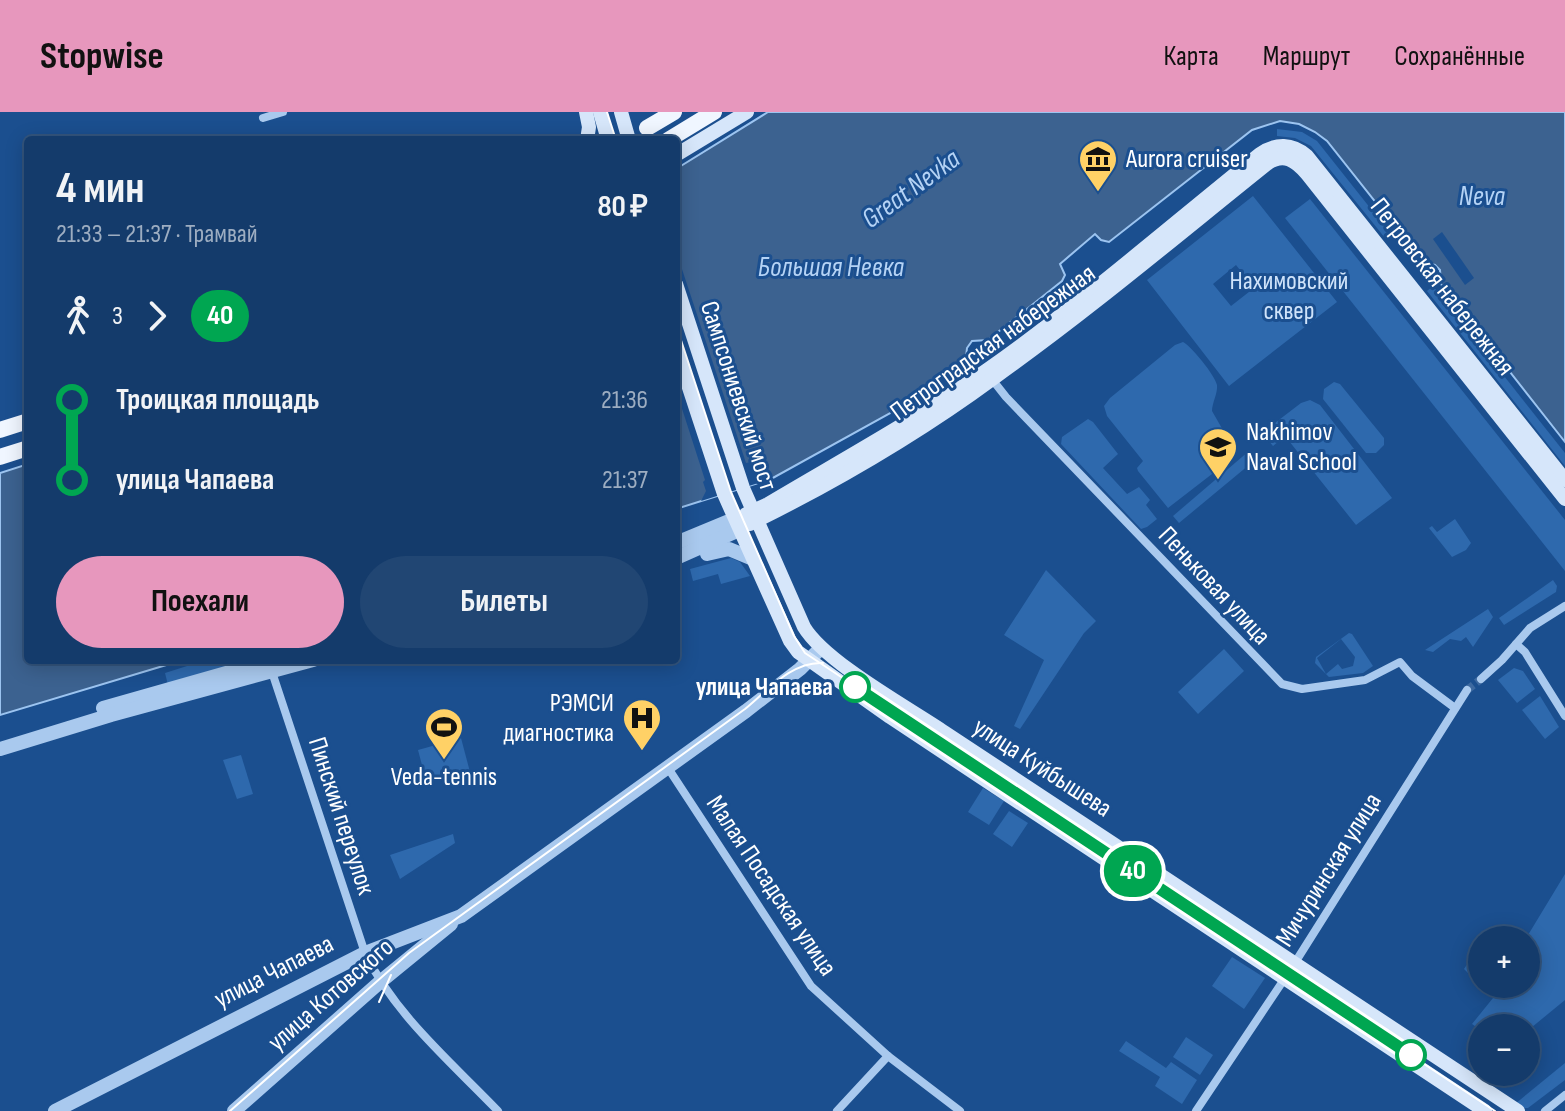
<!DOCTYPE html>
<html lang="ru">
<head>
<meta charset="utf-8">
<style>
  body { margin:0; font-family:"Sofia Sans Condensed",sans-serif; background:#214673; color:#f1f3f6; height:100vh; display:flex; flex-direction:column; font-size:30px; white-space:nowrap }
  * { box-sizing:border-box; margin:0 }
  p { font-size:26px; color:#9dadc1 }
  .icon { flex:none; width:44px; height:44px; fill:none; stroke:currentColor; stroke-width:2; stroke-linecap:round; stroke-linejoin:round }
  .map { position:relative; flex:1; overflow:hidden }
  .sheet { position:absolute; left:24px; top:24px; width:656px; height:528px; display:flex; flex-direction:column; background:#143b6b; border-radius:8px; box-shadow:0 4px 20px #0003,0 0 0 2px #33557e }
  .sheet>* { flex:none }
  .badge { padding:0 16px; border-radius:26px; font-size:28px; line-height:52px }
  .controls { position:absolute; left:1468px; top:814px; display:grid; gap:16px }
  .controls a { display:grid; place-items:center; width:72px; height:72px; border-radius:50%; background:#143b6b; box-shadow:0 4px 20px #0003,0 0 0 2px #33557e; font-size:40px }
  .map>.badge { position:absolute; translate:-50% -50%; box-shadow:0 0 0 4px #fff }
  .legs { display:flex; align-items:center; gap:12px; height:88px; padding:0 32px; font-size:26px }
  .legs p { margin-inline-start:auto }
  .summary { display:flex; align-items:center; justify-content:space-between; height:136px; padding:0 32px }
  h1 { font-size:44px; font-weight:700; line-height:60px }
  .button { display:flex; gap:16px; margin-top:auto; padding:16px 32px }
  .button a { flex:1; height:92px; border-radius:48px; background:#e797bd; color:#111; font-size:32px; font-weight:700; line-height:92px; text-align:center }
  .button a+a { background:#214673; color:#f1f3f6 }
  ul { padding:0 32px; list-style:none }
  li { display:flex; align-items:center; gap:28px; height:80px; font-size:30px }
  li i { display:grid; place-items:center; width:12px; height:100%; margin:0 10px; background:currentColor }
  li i::after { content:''; width:20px; height:20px; margin:-10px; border:6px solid; border-radius:50%; background:#143b6b }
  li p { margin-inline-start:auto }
  li:first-child i { background:linear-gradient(#0000 50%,currentColor 0) }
  li:last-child i { background:linear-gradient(currentColor 50%,#0000 0) }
  header { display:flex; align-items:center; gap:48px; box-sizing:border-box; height:112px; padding:0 40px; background:#e797bd; color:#111 }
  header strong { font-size:38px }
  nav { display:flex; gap:44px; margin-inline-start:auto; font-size:28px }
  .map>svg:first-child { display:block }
  .green { fill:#2e69ad; fill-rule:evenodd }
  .water { fill:#3c6290; stroke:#9cc4f0; stroke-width:2 }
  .pier { fill:#1b4f8f }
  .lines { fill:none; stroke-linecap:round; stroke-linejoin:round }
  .minor-tunnel { stroke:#3d69a0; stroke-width:8; stroke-dasharray:8 4; stroke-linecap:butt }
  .minor { stroke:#a9c9ee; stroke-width:8 }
  .tertiary { stroke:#a9c9ee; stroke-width:14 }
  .secondary { stroke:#d6e6fa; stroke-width:14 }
  .primary { stroke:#f0f6ff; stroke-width:16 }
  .tram { stroke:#fff; stroke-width:2 }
  .line-1-casing { stroke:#fff; stroke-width:18 }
  .line-1 { stroke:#00a651; stroke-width:12 }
  .stop-1-dot { fill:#fff; stroke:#00a651; stroke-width:4 }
  .labels { text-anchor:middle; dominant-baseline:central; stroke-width:6; stroke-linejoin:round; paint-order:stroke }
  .poi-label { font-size:26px; fill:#fff; stroke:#1b4f8f; text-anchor:start }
  .park-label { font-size:26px; fill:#cfe3fa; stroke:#1b4f8f }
  .street-label { font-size:26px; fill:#fff; stroke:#1b4f8f }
  .stop-label { font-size:26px; font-weight:bold; fill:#fff; stroke:#1b4f8f; text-anchor:end }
  .water-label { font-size:28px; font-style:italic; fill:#b5d3f5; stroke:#1b4f8f }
</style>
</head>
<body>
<header>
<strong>Stopwise</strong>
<nav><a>Карта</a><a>Маршрут</a><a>Сохранённые</a></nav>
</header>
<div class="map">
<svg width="1565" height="999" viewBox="0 0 1565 999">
  <rect width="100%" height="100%" fill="#1b4f8f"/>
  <g class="green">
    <path d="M 1277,17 L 1302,20 L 1317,29 L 1390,121 L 1385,126 L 1311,34 L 1295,26 L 1277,24 Z"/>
    <path d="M 1253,84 L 1337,190 L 1229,274 L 1147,168 ZM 1236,153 L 1254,176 L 1231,194 L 1213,172 Z"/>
    <path d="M 1310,87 L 1565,408 L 1565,459 L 1285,106 Z"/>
    <path d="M 1433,174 L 1565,341 L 1565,354 L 1427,179 Z"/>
    <path d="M 1183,230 C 1191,234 1215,263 1217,273 C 1218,281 1212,291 1212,299 L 1235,339 L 1234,345 L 1168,396 L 1138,359 L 1137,356 L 1143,349 L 1107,304 L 1104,294 L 1110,286 L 1175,233 Z"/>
    <path d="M 1334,270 L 1340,272 L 1384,326 L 1384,333 L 1376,341 L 1366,341 L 1323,287 L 1324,277 Z"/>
    <path d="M 1310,288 L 1320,293 L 1392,386 L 1356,413 L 1285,324 L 1273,334 L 1262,321 L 1301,291 Z"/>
    <path d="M 1088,307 L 1093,310 L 1118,342 L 1103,356 L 1127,382 L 1139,375 L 1150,388 L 1146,393 L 1157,407 L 1147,415 L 1141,417 L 1061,332 L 1062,325 Z"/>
    <path d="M 1249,339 L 1255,339 L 1261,343 L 1179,411 L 1173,404 Z"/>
    <path d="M 1455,407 L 1471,431 L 1466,438 L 1452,445 L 1429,416 L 1432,414 L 1437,420 Z"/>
    <path d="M 731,446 L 740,450 L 750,464 L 721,472 L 718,462 L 693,469 L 690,457 Z"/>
    <path d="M 1046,458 L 1096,509 L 1084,521 L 1020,617 L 1014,614 L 1044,548 L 1004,523 Z"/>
    <path d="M 1553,468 L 1557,474 L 1556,480 L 1504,513 L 1499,506 Z"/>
    <path d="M 1488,497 L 1493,505 L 1473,535 L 1466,525 L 1461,529 L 1450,527 L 1433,540 L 1425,538 Z"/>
    <path d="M 1349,521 L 1352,522 L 1373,554 L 1363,561 L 1329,565 L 1315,551 L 1316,545 ZM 1341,527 L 1355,545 L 1353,554 L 1342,557 L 1338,552 L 1326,562 L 1317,546 Z"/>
    <path d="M 1224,537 L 1244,559 L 1198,602 L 1178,580 Z"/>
    <path d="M 206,548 L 255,548 L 168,573 L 165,561 Z"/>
    <path d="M 1514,556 L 1523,559 L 1535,577 L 1517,591 L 1498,568 Z"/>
    <path d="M 1540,584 L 1559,615 L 1545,627 L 1522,598 Z"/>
    <path d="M 461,626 L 470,660 L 427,672 L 418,638 Z"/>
    <path d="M 241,643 L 253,682 L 237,687 L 223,648 Z"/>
    <path d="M 983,676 L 1004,689 L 989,713 L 968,700 Z"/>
    <path d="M 1009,699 L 1028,711 L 1012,735 L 993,722 Z"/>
    <path d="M 453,722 L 455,731 L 400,767 L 390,743 Z"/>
    <path d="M 1565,762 L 1565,888 L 1526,920 L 1526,916 L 1482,916 L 1482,919 L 1472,912 L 1493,886 L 1464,857 L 1482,830 L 1482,872 L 1526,872 L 1525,828 Z"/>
    <path d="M 1232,845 L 1265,866 L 1244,897 L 1212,874 Z"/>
    <path d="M 1186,925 L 1213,943 L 1200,963 L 1173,945 Z"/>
    <path d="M 1126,929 L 1166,956 L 1171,950 L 1197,968 L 1182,992 L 1155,974 L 1160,965 L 1119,939 Z"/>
    <path d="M 1565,951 L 1565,968 L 1528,996 L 1522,996 L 1515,992 Z"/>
  </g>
  <g class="water">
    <path d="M 768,0 L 1565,0 L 1565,330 L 1441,172 L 1440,158 L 1435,153 L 1423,150 L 1327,29 L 1315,20 L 1299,12 L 1280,9 L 1252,18 L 1109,130 L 1101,128 L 1095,122 L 1060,152 L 1065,163 L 1062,169 L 988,228 L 972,229 L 967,236 L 966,245 L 905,293 L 771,367 L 676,397 L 676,57 Z"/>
    <path d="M 28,352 L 28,548 L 183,548 L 0,603 L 0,361 Z"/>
  </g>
  <g class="pier">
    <path d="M 1442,120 L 1474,166 L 1465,173 L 1433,127 Z"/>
    <path d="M 676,139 L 746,351 L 751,350 L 757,360 L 768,363 L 771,367 L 701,389 L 706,379 L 703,370 L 705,368 L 676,278 Z"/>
  </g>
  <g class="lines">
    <path class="minor-tunnel" d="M 1467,578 L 1481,567"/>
    <g class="minor">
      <path d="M 263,6 L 283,0"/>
      <path d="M 991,266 L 1006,285 L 1282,572 L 1302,577 L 1365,568 L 1400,550 L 1412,564 L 1455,596"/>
      <path d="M 1516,532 L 1525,540 L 1565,604"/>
      <path d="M 271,557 L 365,841 C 395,903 451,950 498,999"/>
      <path d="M 1481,567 L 1502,548 L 1530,516 L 1565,494"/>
      <path d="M 668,656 L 811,874 L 888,944 L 960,999"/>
      <path d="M 837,999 L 888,944"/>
      <path d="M 1196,999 L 1291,857 L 1467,578"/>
      <path d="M 1545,999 L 1565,983"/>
    </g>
    <g class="tertiary">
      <path d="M 676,431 L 734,407"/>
      <path d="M 707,442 L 729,437 L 753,447"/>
      <path d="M 676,446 L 739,418"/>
      <path d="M 103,596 L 272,548"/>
      <path d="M 0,637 L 111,603 L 313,548"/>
      <path d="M 55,999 L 365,841 L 461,804 L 746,599 L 800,557 L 821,536"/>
      <path d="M 234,999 L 380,870 L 451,812"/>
    </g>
    <g class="secondary">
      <path d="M 586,0 L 589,15 L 587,28"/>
      <path d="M 600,0 L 608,28"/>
      <path d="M 621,0 L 629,28"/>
      <path d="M 676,43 L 747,0"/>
      <path d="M 676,172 L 743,376 L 804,515 C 825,550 907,595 944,620 L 1518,999"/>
      <path d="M 676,236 L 724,382 L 790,529 L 798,540 L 890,605 L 1485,999"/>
      <path d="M 746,402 L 768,392 C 842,348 917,307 987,258 C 1082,191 1170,114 1260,42 C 1276,31 1292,31 1307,44 L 1565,368"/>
      <path d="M 750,412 C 835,370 919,321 995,265 C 1089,198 1178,123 1268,51 C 1284,41 1295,48 1307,62 L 1565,387"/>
    </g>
    <g class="primary">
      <path d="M 647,16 L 674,0"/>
      <path d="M 668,28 L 714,0"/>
      <path d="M 0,318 L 28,309"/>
      <path d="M 0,345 L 28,336"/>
    </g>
    <g class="tram">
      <path d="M 607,0 L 616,28"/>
      <path d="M 676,213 L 731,380 L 794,524 L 805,541 L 1495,999"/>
      <path d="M 379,890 L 391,863"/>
      <path d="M 230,999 L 409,841 L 745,597 C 767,579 792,549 823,551"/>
    </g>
  </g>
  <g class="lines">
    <g class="line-1-casing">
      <path id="line-1" d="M 855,575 L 1411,943"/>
    </g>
    <use href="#line-1" class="line-1"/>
  </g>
  <defs>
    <g id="museum-pin" transform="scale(2)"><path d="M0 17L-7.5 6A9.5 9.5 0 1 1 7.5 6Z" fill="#ffd166" stroke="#1b4f8f"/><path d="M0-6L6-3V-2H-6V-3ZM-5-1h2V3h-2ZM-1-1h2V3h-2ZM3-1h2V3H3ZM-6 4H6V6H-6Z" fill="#111"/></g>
    <g id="university-pin" transform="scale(2)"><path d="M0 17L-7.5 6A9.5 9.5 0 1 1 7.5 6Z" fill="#ffd166" stroke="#1b4f8f"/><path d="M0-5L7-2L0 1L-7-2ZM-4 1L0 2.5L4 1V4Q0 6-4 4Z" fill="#111"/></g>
    <g id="hospital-pin" transform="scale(2)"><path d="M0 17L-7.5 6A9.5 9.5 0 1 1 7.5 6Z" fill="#ffd166" stroke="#1b4f8f"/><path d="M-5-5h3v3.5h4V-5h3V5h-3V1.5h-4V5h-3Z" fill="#111"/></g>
    <g id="stadium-pin" transform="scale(2)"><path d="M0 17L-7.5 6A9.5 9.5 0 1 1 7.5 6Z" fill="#ffd166" stroke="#1b4f8f"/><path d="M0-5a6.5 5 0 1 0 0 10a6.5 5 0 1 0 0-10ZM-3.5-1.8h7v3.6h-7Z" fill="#111"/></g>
  </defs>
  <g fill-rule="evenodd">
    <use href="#museum-pin" x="1098" y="47"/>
    <use href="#university-pin" x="1218" y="335"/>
    <use href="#hospital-pin" x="642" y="606"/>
    <use href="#stadium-pin" x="444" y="615"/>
  </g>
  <g class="stop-1-dot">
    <circle cx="855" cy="575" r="14"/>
    <circle cx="1411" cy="943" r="14"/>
  </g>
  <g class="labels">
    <g class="poi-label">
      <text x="1126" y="47">Aurora cruiser</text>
      <text x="1246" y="320">Nakhimov<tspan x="1246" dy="30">Naval School</tspan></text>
      <text x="614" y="591" text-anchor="end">РЭМСИ<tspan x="614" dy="30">диагностика</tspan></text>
      <text x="444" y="665" text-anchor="middle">Veda-tennis</text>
    </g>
    <g class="park-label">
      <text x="1289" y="169">Нахимовский<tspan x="1289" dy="30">сквер</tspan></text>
    </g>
    <g class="street-label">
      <text transform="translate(1442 175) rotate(52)">Петровская набережная</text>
      <text transform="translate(993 231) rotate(-36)">Петроградская набережная</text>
      <text transform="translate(738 284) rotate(72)">Сампсониевский мост</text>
      <text transform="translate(1214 474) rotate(47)">Пеньковая улица</text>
      <text transform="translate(1042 656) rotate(33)">улица Куйбышева</text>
      <text transform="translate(341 704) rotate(72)">Пинский переулок</text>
      <text transform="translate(1329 758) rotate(-58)">Мичуринская улица</text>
      <text transform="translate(771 774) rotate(56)">Малая Посадская улица</text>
      <text transform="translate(274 860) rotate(-27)">улица Чапаева</text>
      <text transform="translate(331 883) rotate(-41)">улица Котовского</text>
    </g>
    <g class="stop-label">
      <text x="833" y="575">улица Чапаева</text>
    </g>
    <g class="water-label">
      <text transform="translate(911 77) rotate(-36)">Great Nevka</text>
      <text x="1482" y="84">Neva</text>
      <text x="831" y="155">Большая Невка</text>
    </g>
  </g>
</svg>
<div class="controls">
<a>+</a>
<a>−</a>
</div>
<b class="badge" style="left:1133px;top:759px;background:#00a651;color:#fff">40</b>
<section class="sheet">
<div class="summary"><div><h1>4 мин</h1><p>21:33 – 21:37 · Трамвай</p></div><b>80 ₽</b></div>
<div class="legs"><svg class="icon" aria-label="walk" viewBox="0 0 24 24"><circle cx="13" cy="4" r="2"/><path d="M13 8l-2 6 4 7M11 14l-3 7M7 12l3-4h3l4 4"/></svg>3<svg class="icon" aria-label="forward" viewBox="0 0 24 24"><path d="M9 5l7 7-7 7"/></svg><b class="badge" style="background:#00a651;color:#fff">40</b></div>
<ul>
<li><i style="color:#00a651"></i><b>Троицкая площадь</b><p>21:36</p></li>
<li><i style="color:#00a651"></i><b>улица Чапаева</b><p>21:37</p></li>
</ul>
<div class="button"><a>Поехали</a><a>Билеты</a></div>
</section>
</div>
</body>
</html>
